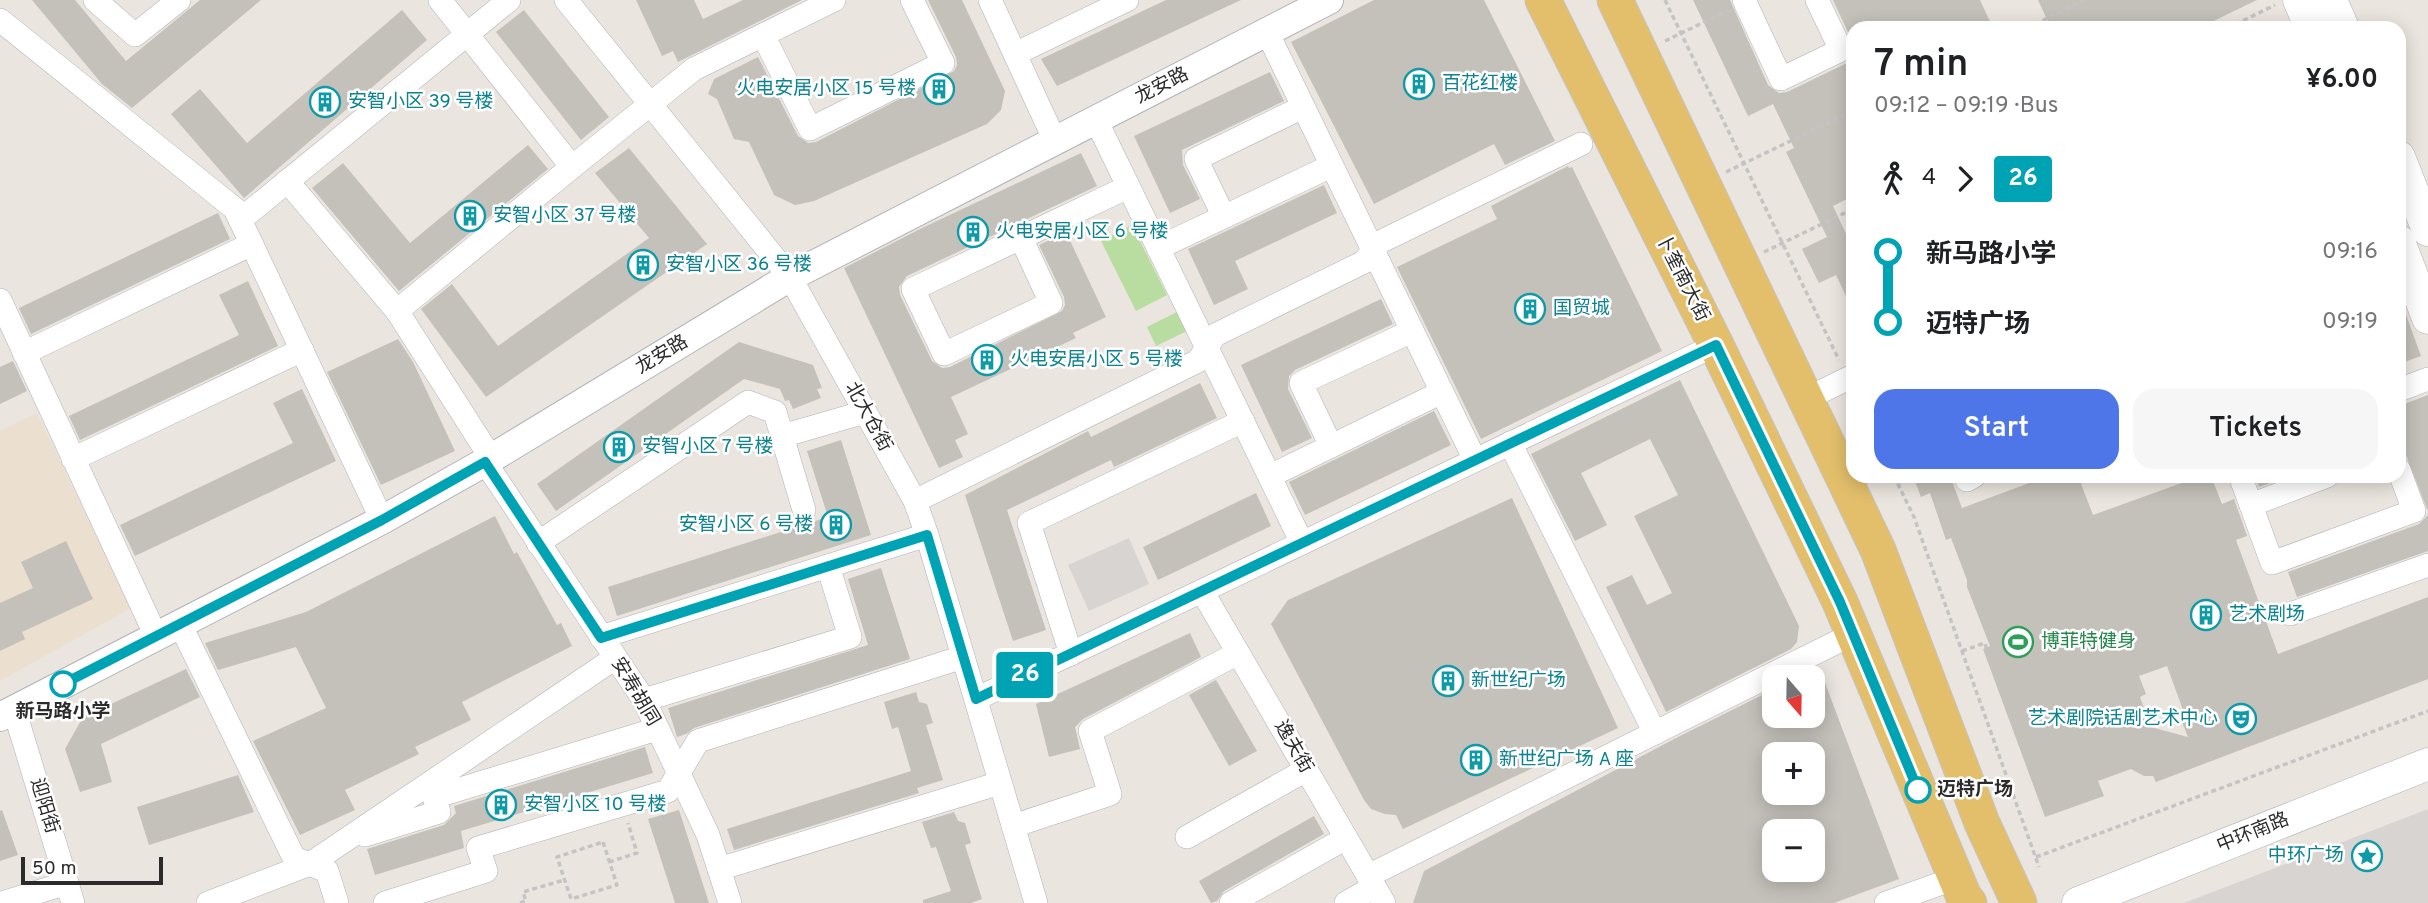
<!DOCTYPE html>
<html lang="en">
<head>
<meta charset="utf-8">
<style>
  body { margin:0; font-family:Overpass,"Noto Sans SC",sans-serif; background:#f6f6f6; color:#202124; height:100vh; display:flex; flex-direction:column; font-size:26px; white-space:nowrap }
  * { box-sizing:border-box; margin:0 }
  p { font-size:23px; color:#757577 }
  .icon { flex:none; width:38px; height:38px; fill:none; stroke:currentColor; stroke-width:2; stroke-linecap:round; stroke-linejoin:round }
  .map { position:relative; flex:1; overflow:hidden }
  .drawer { position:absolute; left:1846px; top:21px; width:560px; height:462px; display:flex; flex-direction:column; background:#fff; border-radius:21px; box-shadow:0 4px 18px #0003 }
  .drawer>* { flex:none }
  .badge { padding:0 14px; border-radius:5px; font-size:24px; line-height:46px }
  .needle { width:46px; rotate:160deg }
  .tools { position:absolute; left:1762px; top:665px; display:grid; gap:14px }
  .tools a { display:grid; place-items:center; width:63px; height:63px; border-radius:14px; background:#fff; box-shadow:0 4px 18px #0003; font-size:35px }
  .scale { position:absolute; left:21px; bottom:18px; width:142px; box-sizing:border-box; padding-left:7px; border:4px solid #2b2b2b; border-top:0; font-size:19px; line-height:24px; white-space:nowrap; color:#2b2b2b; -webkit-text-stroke:5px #fff; paint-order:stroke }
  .map>.badge { position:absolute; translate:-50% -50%; box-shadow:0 0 0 4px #fff }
  .legs { display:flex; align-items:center; gap:10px; height:77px; padding:0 28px; font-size:23px }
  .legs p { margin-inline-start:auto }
  .overview { display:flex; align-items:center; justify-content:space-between; height:119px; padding:0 28px }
  h1 { font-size:38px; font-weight:600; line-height:52px }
  .button { display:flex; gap:14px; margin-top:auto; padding:14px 28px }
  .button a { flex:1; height:80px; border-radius:21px; background:#4e76e9; color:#fff; font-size:28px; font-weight:600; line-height:80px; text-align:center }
  .button a+a { background:#f6f6f6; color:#202124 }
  ul { padding:0 28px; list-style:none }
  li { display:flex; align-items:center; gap:24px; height:70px; font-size:26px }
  li i { display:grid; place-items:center; width:10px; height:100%; margin:0 9px; background:currentColor }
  li i::after { content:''; width:18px; height:18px; margin:-9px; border:5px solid; border-radius:50%; background:#fff }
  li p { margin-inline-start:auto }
  li:first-child i { background:linear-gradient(#0000 50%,currentColor 0) }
  li:last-child i { background:linear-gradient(currentColor 50%,#0000 0) }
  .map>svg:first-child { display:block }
  .education { fill:#ebe0d0 }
  .green { fill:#b9dda0 }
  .plaza { fill:#d8d4d1 }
  .building { fill:#c4c0ba; fill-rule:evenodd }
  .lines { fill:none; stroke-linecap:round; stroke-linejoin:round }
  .minor-casing { stroke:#afb2ba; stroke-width:24 }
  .tertiary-casing { stroke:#afb2ba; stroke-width:30 }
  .secondary-casing { stroke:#afb2ba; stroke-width:33 }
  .primary-casing { stroke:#c4c4c4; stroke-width:37 }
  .path { stroke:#c4c4c4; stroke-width:3.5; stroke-dasharray:5 3.5; stroke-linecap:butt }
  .minor { stroke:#fff; stroke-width:23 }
  .tertiary { stroke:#fff; stroke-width:28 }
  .secondary { stroke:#fff; stroke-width:32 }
  .primary { stroke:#e3bf6c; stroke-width:35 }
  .line-1-casing { stroke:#fff; stroke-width:16 }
  .line-1 { stroke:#00a3b4; stroke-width:10 }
  .stop-1-dot { fill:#fff; stroke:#00a3b4; stroke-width:3.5 }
  .labels { text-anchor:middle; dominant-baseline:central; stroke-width:5; stroke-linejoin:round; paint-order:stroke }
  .culture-label { font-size:19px; fill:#0d838f; stroke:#fff; text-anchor:start }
  .street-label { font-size:19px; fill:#2b2b2b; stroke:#fff }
  .leisure-label { font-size:19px; fill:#27864d; stroke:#fff; text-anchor:start }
  .stop-label { font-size:19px; font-weight:bold; fill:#2b2b2b; stroke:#fff }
</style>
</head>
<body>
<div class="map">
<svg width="2428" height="903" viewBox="0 0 2428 903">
  <rect width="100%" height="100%" fill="#ebe5df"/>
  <path class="education" d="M 37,413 L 131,608 L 0,681 L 0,431 Z"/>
  <g class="green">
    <path d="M 1132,225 L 1167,295 L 1136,311 L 1101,241 Z"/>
    <path d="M 1177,312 L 1187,331 L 1156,346 L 1147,327 Z"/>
  </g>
  <g class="plaza">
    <path d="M 1129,538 L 1149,584 L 1089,611 L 1068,565 Z"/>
    <path d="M 2428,809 L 2428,903 L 2184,903 Z"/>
  </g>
  <g class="building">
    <path d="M 32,0 L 75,0 L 126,61 L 200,0 L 261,0 L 132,108 L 102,84 Z"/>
    <path d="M 636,0 L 694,0 L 703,19 L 743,0 L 802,0 L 678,62 L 673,51 L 662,56 Z"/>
    <path d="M 928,0 L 962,0 L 1005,91 L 1001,110 L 987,124 L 814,201 L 795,205 L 774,195 L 749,142 L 734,139 L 717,99 L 708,94 L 714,79 L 758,57 L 798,136 L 808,143 L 816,142 L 954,71 L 957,65 L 956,57 Z"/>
    <path d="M 1166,0 L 1241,0 L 1057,86 L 1041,59 Z"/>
    <path d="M 1374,0 L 1484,0 L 1555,141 L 1505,165 L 1494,144 L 1374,204 L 1291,42 Z"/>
    <path d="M 1693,0 L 1730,0 L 1768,85 L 1779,93 L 1787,92 L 1847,63 L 1853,56 L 1853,196 L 1833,206 L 1847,236 L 1853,233 L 1853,311 L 1836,275 L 1819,283 L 1802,249 L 1827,237 L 1786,152 L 1794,148 L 1773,104 L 1748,116 Z"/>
    <path d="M 1833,0 L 1980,0 L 1993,28 L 1853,28 L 1853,43 Z"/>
    <path d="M 2038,0 L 2257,0 L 2199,28 L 2051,28 Z"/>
    <path d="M 402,10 L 427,40 L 244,198 L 171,114 L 200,89 L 247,143 Z"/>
    <path d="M 524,10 L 609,117 L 581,140 L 496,32 Z"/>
    <path d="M 1270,72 L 1284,101 L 1182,150 L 1183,165 L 1200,199 L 1170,213 L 1134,136 Z"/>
    <path d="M 528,145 L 548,169 L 399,291 L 312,188 L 343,163 L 410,243 Z"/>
    <path d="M 629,148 L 707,244 L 486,397 L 421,309 L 452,284 L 498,346 L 649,238 L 595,173 Z"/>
    <path d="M 1081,153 L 1097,186 L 907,276 L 899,287 L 900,295 L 932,361 L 942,368 L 950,367 L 1062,311 L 1065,305 L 1064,297 L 1039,245 L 1066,232 L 1106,317 L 1073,333 L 1076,338 L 951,397 L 968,434 L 955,440 L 963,457 L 939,468 L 844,268 L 920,229 Z"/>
    <path d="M 1568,166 L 1569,168 L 1572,167 L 1662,351 L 1481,439 L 1397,267 L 1497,219 L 1491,206 Z"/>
    <path d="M 1324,185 L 1337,213 L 1235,261 L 1248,289 L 1214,305 L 1188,249 Z"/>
    <path d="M 218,213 L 230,239 L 31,334 L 19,308 Z"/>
    <path d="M 248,281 L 278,346 L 80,440 L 69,416 L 239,335 L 219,295 Z"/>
    <path d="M 1381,299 L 1393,324 L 1295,370 L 1289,376 L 1288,389 L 1312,438 L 1282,452 L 1241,365 Z"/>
    <path d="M 2401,301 L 2421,356 L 2399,364 L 2399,302 Z"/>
    <path d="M 398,339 L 413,362 L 455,451 L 381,485 L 327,372 Z"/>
    <path d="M 739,342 L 813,365 L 822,388 L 817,389 L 821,398 L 793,409 L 789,400 L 785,401 L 780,389 L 744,379 L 556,511 L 537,484 Z"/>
    <path d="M 13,361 L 27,391 L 0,404 L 0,367 Z"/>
    <path d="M 1680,380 L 1799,626 L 1797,642 L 1791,649 L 1666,712 L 1606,587 L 1632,575 L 1647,605 L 1672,593 L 1634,516 L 1678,495 L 1650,439 L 1581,473 L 1607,525 L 1575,541 L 1531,454 Z"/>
    <path d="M 1200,383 L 1217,418 L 1114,467 L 1111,460 L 1007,510 L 1046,630 L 1013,641 L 965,495 L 1088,431 L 1091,437 Z"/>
    <path d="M 302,389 L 336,461 L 135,556 L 120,525 L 293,443 L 273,403 Z"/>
    <path d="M 2428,395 L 2428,509 L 2427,509 L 2399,437 L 2399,406 Z"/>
    <path d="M 1434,411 L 1451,445 L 1305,515 L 1289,482 Z"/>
    <path d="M 841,440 L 871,535 L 617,616 L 608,587 L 828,517 L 807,451 Z"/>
    <path d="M 1913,476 L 1950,476 L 1962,508 L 2048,476 L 2078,476 L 2093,515 L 2201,476 L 2211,476 L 2222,504 L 2234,499 L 2238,510 L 2247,536 L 2236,540 L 2278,654 L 2428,597 L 2428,679 L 2156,782 L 2153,776 L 2144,776 L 2131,769 L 2098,781 L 2104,796 L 2045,817 L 1983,649 L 1990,646 L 1967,587 L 1967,580 L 1951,538 L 1946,540 L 1930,493 L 1921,497 ZM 2167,666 L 2183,710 L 2178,712 L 2188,737 L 2151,727 L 2140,697 L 2146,694 L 2139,676 Z"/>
    <path d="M 2255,476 L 2288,476 L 2259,487 Z"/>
    <path d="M 1256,493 L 1271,526 L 1158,580 L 1143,547 Z"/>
    <path d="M 1512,498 L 1618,728 L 1403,829 L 1396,815 L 1385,814 L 1371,809 L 1364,800 L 1271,624 L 1288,600 Z"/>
    <path d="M 2428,515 L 2428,551 L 2297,597 L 2288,572 L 2419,524 Z"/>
    <path d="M 495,516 L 514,554 L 517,552 L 557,625 L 561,623 L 572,646 L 462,702 L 471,720 L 415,747 L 419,754 L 345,790 L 355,810 L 300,835 L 253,741 L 326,708 L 296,647 L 218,670 L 205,643 L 306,612 Z"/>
    <path d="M 66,541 L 93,599 L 22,632 L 25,639 L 0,651 L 0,603 L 33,588 L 21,562 Z"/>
    <path d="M 881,568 L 910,659 L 694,728 L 686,734 L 677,737 L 668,708 L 868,645 L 848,579 Z"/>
    <path d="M 1190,633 L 1201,657 L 1083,719 L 1075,727 L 1080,749 L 1049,757 L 1036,704 Z"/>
    <path d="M 1819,667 L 1899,879 L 1834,903 L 1413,903 L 1424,871 L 1678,737 L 1774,689 L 1774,716 L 1813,716 L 1813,670 ZM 1774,754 L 1813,754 L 1813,793 L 1774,793 ZM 1774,831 L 1813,831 L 1813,870 L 1774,870 Z"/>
    <path d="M 186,669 L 200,697 L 101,744 L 112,782 L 80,792 L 65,749 L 83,717 Z"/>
    <path d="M 1216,680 L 1257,751 L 1229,766 L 1189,695 Z"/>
    <path d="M 916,692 L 919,702 L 927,704 L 933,723 L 926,725 L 943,780 L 917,788 L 919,793 L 734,850 L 727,829 L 911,771 L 898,727 L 892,729 L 884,702 Z"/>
    <path d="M 645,747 L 653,773 L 461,831 L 464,848 L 375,875 L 367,849 L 444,825 L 456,813 L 454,806 Z"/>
    <path d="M 238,775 L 254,812 L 149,845 L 137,807 Z"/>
    <path d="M 2,810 L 18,855 L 0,861 L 0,811 Z"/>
    <path d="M 679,810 L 709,903 L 675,903 L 648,819 Z"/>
    <path d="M 954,812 L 958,821 L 965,823 L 971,843 L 965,845 L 982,899 L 971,903 L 923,903 L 923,900 L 951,891 L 936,847 L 931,848 L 922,822 Z"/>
    <path d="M 1314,816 L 1324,834 L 1224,891 L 1217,901 L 1211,903 L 1199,881 Z"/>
  </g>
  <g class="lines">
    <g class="minor-casing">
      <g id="minor">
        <path d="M 95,0 L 135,35 L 179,0"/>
        <path d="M 440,0 L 572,167 L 694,69 L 834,0"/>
        <path d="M 566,0 L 790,277 L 915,501 L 927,535 L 1036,903"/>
        <path d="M 990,0 L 1055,141"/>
        <path d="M 1744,0 L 1781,79 L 1841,50 L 1817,0"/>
        <path d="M 0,20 L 235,209 L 382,520"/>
        <path d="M 1267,32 L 1475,460"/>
        <path d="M 763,35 L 810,129 L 943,63 L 912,0"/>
        <path d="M 1015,54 L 1127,0"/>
        <path d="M 1096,120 L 1302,543"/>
        <path d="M 287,181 L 397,311"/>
        <path d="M 1224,217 L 1196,159 L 1303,107"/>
        <path d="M 240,220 L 509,0"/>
        <path d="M 1021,238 L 1051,303 L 944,354 L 913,289 L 1128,187"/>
        <path d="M 1158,248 L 1331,166"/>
        <path d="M 0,300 L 156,636"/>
        <path d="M 24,353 L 252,244"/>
        <path d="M 2399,390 L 2428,379"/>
        <path d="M 1806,399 L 1853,376"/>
        <path d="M 782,436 L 804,510"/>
        <path d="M 1510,443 L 1655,733"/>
        <path d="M 1331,446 L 1301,383 L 1412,331"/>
        <path d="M 491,458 L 397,311 L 572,167"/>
        <path d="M 73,459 L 302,350"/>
        <path d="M 485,462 L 644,700 L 708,835 L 730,903"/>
        <path d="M 1270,476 L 1442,392"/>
        <path d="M 1965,476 L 1967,480 L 1974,476"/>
        <path d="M 2240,476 L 2251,505 L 2327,476"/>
        <path d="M 915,501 L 1198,361 L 1215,335 L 1364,262 L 1380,242 L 1581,144"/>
        <path d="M 2251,505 L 2272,563 L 2414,511 L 2399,470"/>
        <path d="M 538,543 L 748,402 L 775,412 L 782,436 L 865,412"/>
        <path d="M 1202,591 L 1384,903"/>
        <path d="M 2290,614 L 2428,565"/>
        <path d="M 180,624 L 294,858 L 327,871 L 337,903"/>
        <path d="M 601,637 L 927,535"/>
        <path d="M 1071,654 L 1029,523 L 1243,421"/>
        <path d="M 976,699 L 1716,345"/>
        <path d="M 644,700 L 850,637 L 828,566"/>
        <path d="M 14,709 L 73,903"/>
        <path d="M 1013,826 L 1110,794 L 1090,731 L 1238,653"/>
        <path d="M 365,835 L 439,812 L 434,797 L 657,729"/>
        <path d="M 1187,837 L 1306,770"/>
        <path d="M 719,869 L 1000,783"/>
        <path d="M 1368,876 L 1853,634"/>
        <path d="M 2,903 L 67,883"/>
        <path d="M 208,903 L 310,864 L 615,658"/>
        <path d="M 385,903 L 486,871 L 478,848 L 668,791 L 698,741 L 963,657"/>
        <path d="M 1231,903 L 1346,838"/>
        <path d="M 1346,903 L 1374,887"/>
        <path d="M 1886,903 L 1956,878"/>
      </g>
    </g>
    <g class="tertiary-casing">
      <path id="tertiary" d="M 0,717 L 382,520 L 485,462 L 790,277 L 1329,0"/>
    </g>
    <g class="secondary-casing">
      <g id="secondary">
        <path d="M 2299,0 L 2311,28"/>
        <path d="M 2331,0 L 2343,28"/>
        <path d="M 2399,157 L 2428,230"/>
        <path d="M 2399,241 L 2428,318"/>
        <path d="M 2078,903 L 2428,764"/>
      </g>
    </g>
    <g class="primary-casing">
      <g id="primary">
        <path d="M 1543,0 L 1716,345 L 1840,602 L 1956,878 L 1964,897 L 1969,903"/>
        <path d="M 1615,0 L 1878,550 L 1982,823 L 2019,903"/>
      </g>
    </g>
    <g class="path">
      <path d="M 1665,0 L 1839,360"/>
      <path d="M 2027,28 L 2085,0"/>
      <path d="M 2228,28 L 2275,5"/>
      <path d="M 1665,41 L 1727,11"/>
      <path d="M 1726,172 L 1853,111"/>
      <path d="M 1764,252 L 1853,209"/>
      <path d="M 1894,476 L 1914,517 L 2039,867"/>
      <path d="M 1962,651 L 1985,643 L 1987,651"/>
      <path d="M 603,842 L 617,885 L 571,899 L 557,857 Z"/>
      <path d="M 2036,857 L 2428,711"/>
      <path d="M 609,862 L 637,853 L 628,823"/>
      <path d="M 520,903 L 526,901 L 523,892 L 564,880"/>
    </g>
    <use href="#minor" class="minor"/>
    <use href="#tertiary" class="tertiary"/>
    <use href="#secondary" class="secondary"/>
    <use href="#primary" class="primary"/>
  </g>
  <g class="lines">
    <g class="line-1-casing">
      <path id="line-1" d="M 63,684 L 382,520 L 485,462 L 601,638 L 927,535 L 976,699 L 1716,345 L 1840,602 L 1918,790"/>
    </g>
    <use href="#line-1" class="line-1"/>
  </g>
  <defs>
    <g id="building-ring" transform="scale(1.575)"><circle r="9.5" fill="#fff" stroke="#0f9aa8" stroke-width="1.5"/><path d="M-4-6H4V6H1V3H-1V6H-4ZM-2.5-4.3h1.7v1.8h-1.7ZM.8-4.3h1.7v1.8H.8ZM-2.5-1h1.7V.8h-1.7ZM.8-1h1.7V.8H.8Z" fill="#0f9aa8"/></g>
    <g id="stadium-ring" transform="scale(1.575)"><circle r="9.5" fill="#fff" stroke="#2e9e5b" stroke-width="1.5"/><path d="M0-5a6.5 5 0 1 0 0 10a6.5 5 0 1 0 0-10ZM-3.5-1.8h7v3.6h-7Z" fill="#2e9e5b"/></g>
    <g id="theatre-ring" transform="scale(1.575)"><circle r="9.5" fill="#fff" stroke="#0f9aa8" stroke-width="1.5"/><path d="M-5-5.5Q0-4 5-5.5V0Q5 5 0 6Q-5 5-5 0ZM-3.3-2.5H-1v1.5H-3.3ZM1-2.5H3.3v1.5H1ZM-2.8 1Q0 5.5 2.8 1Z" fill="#0f9aa8"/></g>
    <g id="sight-ring" transform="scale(1.575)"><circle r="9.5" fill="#fff" stroke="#0f9aa8" stroke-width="1.5"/><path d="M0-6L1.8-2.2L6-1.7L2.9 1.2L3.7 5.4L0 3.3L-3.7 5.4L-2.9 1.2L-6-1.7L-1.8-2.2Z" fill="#0f9aa8"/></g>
  </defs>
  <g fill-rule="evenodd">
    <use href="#building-ring" x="1419" y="84"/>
    <use href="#building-ring" x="939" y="89"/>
    <use href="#building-ring" x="325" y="102"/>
    <use href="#building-ring" x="470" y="216"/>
    <use href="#building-ring" x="973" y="232"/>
    <use href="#building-ring" x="643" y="265"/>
    <use href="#building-ring" x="1530" y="309"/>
    <use href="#building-ring" x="987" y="360"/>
    <use href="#building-ring" x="619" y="447"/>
    <use href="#building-ring" x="836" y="525"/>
    <use href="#building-ring" x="2206" y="615"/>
    <use href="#stadium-ring" x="2018" y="642"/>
    <use href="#building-ring" x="1448" y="681"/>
    <use href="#theatre-ring" x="2241" y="719"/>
    <use href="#building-ring" x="1476" y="760"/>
    <use href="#building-ring" x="501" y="805"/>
    <use href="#sight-ring" x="2367" y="856"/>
  </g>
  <g class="stop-1-dot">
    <circle cx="63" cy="684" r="12"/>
    <circle cx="1918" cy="790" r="12"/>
  </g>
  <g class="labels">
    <g class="culture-label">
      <text x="1442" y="84">百花红楼</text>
      <text x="916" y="89" text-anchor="end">火电安居小区 15 号楼</text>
      <text x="348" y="102">安智小区 39 号楼</text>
      <text x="493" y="216">安智小区 37 号楼</text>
      <text x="996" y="232">火电安居小区 6 号楼</text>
      <text x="666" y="265">安智小区 36 号楼</text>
      <text x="1553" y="309">国贸城</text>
      <text x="1010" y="360">火电安居小区 5 号楼</text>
      <text x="642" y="447">安智小区 7 号楼</text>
      <text x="813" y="525" text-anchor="end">安智小区 6 号楼</text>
      <text x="2229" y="615">艺术剧场</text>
      <text x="1471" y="681">新世纪广场</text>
      <text x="2218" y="719" text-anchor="end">艺术剧院·话剧艺术中心</text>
      <text x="1499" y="760">新世纪广场 A 座</text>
      <text x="524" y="805">安智小区 10 号楼</text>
      <text x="2344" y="856" text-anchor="end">中环广场</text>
    </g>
    <g class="street-label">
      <text transform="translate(1162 86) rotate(-27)">龙安路</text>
      <text transform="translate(1682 278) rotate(63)">卜奎南大街</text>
      <text transform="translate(662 355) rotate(-31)">龙安路</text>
      <text transform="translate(868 417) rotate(61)">北大仓街</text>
      <text transform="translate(635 692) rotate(59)">安寿胡同</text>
      <text transform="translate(1293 747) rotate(60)">逸夫街</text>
      <text transform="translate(44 806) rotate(73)">迎阳街</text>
      <text transform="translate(2253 833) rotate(-22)">中环南路</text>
    </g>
    <g class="leisure-label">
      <text x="2041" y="642">博菲特健身</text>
    </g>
    <g class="stop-label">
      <text x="63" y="712">新马路小学</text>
      <text x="1937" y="790" text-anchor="start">迈特广场</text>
    </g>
  </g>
</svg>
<div class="tools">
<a><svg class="needle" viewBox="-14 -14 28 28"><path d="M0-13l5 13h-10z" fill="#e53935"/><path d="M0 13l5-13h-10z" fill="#757577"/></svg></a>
<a>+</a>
<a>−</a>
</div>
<div class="scale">50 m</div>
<b class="badge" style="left:1025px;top:675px;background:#00a3b4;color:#fff">26</b>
<section class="drawer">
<div class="overview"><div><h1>7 min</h1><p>09:12 – 09:19 · Bus</p></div><b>¥6.00</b></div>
<div class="legs"><svg class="icon" aria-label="walk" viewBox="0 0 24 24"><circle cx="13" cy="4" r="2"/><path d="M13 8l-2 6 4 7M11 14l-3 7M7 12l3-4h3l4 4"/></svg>4<svg class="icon" aria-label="forward" viewBox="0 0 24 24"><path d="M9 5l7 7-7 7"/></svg><b class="badge" style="background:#00a3b4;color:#fff">26</b></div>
<ul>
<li><i style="color:#00a3b4"></i><b>新马路小学</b><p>09:16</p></li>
<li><i style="color:#00a3b4"></i><b>迈特广场</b><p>09:19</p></li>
</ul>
<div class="button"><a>Start</a><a>Tickets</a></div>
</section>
</div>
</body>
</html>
